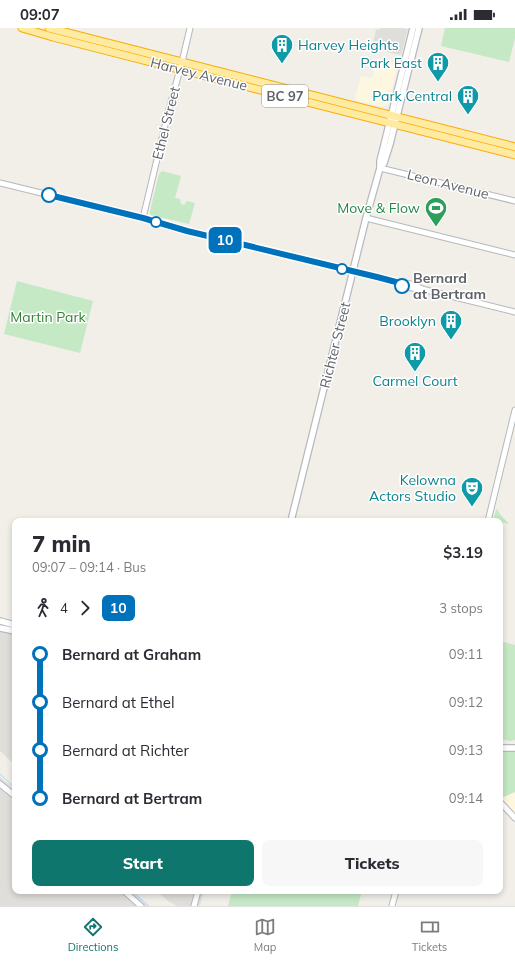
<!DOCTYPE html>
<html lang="en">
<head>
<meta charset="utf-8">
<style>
  body { margin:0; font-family:Mulish,sans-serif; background:#f7f7f7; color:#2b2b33; height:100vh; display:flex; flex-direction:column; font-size:15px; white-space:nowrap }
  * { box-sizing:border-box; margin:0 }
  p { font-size:13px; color:#7c7c81 }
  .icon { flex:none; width:22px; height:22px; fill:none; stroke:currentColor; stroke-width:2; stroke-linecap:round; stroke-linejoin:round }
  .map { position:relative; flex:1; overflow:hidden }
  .details { position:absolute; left:12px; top:490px; width:491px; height:376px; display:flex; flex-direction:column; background:#fff; border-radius:8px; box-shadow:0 2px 6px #0003 }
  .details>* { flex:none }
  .badge { padding:0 8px; border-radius:6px; font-size:14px; line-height:26px }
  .map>.badge { position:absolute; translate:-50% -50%; box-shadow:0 0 0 2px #fff }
  .legs { display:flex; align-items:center; gap:6px; height:44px; padding:0 20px; font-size:13px }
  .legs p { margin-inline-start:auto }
  .summary { display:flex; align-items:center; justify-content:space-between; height:68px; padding:0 20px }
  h1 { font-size:22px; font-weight:800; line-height:30px }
  .primary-button { display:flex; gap:8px; margin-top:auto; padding:8px 20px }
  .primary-button a { flex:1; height:46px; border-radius:8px; background:#0f766e; color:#fff; font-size:16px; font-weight:800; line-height:46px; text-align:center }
  .primary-button a+a { background:#f7f7f7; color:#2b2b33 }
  ul { padding:0 20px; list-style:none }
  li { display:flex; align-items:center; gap:14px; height:48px; font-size:15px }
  li i { display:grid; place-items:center; width:6px; height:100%; margin:0 5px; background:currentColor }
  li i::after { content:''; width:10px; height:10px; margin:-5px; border:3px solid; border-radius:50%; background:#fff }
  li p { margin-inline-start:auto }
  li:first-child i { background:linear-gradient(#0000 50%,currentColor 0) }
  li:last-child i { background:linear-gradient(currentColor 50%,#0000 0) }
  .status { display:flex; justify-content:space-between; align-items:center; height:28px; padding:0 20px; background:#fff; direction:ltr }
  .status svg { height:11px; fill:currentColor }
  .tabs { display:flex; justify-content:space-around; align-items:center; height:56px; border-top:1px solid #e1e1e2; background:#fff; font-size:11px; color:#7c7c81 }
  .tabs a { display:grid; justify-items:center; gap:2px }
  .tabs .active { color:#0f766e }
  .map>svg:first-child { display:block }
  .commercial { fill:#fef7e0 }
  .industrial { fill:#e0deda }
  .green { fill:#c5e8c5 }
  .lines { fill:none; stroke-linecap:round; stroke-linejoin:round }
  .stream { stroke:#aadaff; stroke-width:1 }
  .tertiary-casing { stroke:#b5b8bc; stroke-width:7 }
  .secondary-casing { stroke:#b6babf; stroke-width:8 }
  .trunk-casing { stroke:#f9ab00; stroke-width:9 }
  .tertiary { stroke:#fff; stroke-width:5 }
  .secondary { stroke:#fff; stroke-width:5.5 }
  .trunk { stroke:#feeaa1; stroke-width:7 }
  .line-1-casing { stroke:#fff; stroke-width:9 }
  .line-1 { stroke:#0072bc; stroke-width:6 }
  .stop-1-dot { fill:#fff; stroke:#0072bc; stroke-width:2 }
  .labels { text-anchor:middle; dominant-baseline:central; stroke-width:3; stroke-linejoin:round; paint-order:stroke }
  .shield { fill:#fff; stroke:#8f9295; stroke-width:1 }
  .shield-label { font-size:13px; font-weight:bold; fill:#5f6368 }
  .culture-label { font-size:14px; fill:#0d838f; stroke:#fff; text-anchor:end }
  .street-label { font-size:14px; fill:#5f6368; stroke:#fff }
  .leisure-label { font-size:14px; fill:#27864d; stroke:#fff; text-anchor:end }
  .stop-label { font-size:14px; font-weight:bold; fill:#5f6368; stroke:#fff; text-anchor:start }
  .park-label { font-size:14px; fill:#348238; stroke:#fff }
</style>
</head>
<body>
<div class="status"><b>09:07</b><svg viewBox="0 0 49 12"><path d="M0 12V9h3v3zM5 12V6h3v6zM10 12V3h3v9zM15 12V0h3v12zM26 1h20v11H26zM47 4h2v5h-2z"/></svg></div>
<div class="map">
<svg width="515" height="878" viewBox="0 0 515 878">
  <rect width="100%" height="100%" fill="#f1efe8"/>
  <g class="commercial">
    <path d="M 377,31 L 398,36 L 388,76 L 382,79 L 355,72 L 361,48 L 372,50 Z"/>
    <path d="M 515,764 L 515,784 L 501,770 Z"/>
  </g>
  <g class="industrial">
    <path d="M 380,0 L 402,0 L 408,1 L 401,27 L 400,27 L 372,20 L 376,1 L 379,2 Z"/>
    <path d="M 0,596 L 15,599 L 15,737 L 0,723 Z"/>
    <path d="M 0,749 L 15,762 L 15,863 L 131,863 L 148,878 L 0,878 Z"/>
    <path d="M 157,863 L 204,863 L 200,877 L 199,878 L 177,878 L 168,873 Z"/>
  </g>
  <g class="green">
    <path d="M 445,0 L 515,0 L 515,10 L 509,34 L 441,18 Z"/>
    <path d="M 162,143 L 181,148 L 175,170 L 180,171 L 181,176 L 184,177 L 187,173 L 195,175 L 189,196 L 151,187 L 150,185 L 150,183 L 159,146 Z"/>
    <path d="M 17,253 L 93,273 L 80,325 L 4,306 Z"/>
    <path d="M 497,481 L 500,486 L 509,496 L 500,494 L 500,493 L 493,492 L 496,482 Z"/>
    <path d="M 500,613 L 515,617 L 515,712 L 510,713 L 500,711 Z"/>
    <path d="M 500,723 L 515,724 L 515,764 L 501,770 L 500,769 Z"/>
    <path d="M 232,863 L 362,863 L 358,878 L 228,878 Z"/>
  </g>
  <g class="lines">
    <g class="stream">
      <path d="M 0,746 L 15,760"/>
      <path d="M 132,863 L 149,878"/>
    </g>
    <g class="tertiary-casing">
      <g id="tertiary">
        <path d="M 380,140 L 515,173"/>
        <path d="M 0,155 L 143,190 L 187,203 L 396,254 C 404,259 413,261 422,261 L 515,284"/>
        <path d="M 143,190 L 168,85 L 182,34 L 190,0"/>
        <path d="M 366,190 L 515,227"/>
        <path d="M 396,254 C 405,254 414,256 422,261"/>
        <path d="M 488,493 L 515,382"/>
        <path d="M 0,756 L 15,768"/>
        <path d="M 500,774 L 515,790"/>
        <path d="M 124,863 L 141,878"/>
        <path d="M 194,878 L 198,863"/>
        <path d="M 392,878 L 396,863"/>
      </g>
    </g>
    <g class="secondary-casing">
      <g id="secondary">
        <path d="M 380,140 L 380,133 L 413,0"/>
        <path d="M 291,493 L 366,190 L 380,140 L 384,135 L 390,116 L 419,0"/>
        <path d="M 0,593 L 15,597"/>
        <path d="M 0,600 L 15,603"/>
        <path d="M 500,720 L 515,720"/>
      </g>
    </g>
    <g class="trunk-casing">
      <g id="trunk">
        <path d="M 22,0 L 53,9 L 515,127"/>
        <path d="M 49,0 L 515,119"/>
      </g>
    </g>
    <use href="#tertiary" class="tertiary"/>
    <use href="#secondary" class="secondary"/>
    <use href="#trunk" class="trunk"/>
  </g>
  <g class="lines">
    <g class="line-1-casing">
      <path id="line-1" d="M 49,167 L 143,190 L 187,203 L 377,249 L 396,254 L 402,258"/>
    </g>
    <use href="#line-1" class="line-1"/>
  </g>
  <defs>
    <g id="building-pin" transform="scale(1.15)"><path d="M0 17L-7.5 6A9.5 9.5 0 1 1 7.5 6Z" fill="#0f9aa8" stroke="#fff"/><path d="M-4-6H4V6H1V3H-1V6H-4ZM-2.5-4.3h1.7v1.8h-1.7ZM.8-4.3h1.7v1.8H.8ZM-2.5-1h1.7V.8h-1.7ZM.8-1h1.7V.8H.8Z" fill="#fff"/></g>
    <g id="stadium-pin" transform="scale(1.15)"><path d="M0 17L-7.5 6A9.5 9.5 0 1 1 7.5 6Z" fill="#2e9e5b" stroke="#fff"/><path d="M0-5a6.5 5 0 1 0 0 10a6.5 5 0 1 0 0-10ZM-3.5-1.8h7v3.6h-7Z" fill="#fff"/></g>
    <g id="theatre-pin" transform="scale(1.15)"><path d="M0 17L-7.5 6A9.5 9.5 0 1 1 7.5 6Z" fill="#0f9aa8" stroke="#fff"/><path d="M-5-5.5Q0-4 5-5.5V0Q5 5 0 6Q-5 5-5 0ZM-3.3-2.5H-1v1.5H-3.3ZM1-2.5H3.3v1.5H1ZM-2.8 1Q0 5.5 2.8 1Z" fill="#fff"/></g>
  </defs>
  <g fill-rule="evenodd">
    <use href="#building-pin" x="282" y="17"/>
    <use href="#building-pin" x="438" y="35"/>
    <use href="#building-pin" x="468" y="68"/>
    <use href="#stadium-pin" x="436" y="180"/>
    <use href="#building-pin" x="451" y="293"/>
    <use href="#building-pin" x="415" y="325"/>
    <use href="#theatre-pin" x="472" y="460"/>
  </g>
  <g class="stop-1-dot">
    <circle cx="49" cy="167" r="7"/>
    <circle cx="156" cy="194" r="5"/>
    <circle cx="342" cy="241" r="5"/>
    <circle cx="402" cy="258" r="7"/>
  </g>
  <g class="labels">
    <rect class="shield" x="262" y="57" width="46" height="22" rx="3"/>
    <g class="shield-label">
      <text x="285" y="68">BC 97</text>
    </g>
    <g class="culture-label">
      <text x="298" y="17" text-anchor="start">Harvey Heights</text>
      <text x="422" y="35">Park East</text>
      <text x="452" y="68">Park Central</text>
      <text x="436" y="293">Brooklyn</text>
      <text x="415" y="353" text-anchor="middle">Carmel Court</text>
      <text x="456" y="452">Kelowna<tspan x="456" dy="16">Actors Studio</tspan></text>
    </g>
    <g class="street-label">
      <text transform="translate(199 46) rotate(14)">Harvey Avenue</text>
      <text transform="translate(166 95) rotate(-76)">Ethel Street</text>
      <text transform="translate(448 156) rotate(14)">Leon Avenue</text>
      <text transform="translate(335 317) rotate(-76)">Richter Street</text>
    </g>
    <g class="leisure-label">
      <text x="420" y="180">Move &amp; Flow</text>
    </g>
    <g class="stop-label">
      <text x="413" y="250">Bernard<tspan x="413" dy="16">at Bertram</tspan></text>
    </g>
    <g class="park-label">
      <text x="48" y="289">Martin Park</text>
    </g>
  </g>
</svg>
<b class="badge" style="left:225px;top:212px;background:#0072bc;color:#fff">10</b>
<section class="details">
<div class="summary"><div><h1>7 min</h1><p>09:07 – 09:14 · Bus</p></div><b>$3.19</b></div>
<div class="legs"><svg class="icon" aria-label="walk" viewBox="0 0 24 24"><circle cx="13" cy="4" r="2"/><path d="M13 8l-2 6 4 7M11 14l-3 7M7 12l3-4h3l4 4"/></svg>4<svg class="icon" aria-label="forward" viewBox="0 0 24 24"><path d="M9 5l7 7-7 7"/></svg><b class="badge" style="background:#0072bc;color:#fff">10</b><p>3 stops</p></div>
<ul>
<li><i style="color:#0072bc"></i><b>Bernard at Graham</b><p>09:11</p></li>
<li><i style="color:#0072bc"></i><span>Bernard at Ethel</span><p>09:12</p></li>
<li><i style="color:#0072bc"></i><span>Bernard at Richter</span><p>09:13</p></li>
<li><i style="color:#0072bc"></i><b>Bernard at Bertram</b><p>09:14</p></li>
</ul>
<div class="primary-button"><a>Start</a><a>Tickets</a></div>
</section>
</div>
<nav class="tabs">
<a class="active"><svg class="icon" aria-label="directions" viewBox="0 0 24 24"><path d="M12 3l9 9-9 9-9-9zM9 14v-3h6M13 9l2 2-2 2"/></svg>Directions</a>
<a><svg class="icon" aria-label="map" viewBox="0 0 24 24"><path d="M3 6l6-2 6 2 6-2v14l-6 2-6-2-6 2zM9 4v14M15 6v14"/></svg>Map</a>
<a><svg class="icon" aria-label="tickets" viewBox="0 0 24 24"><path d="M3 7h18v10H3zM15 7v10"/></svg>Tickets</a>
</nav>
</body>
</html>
